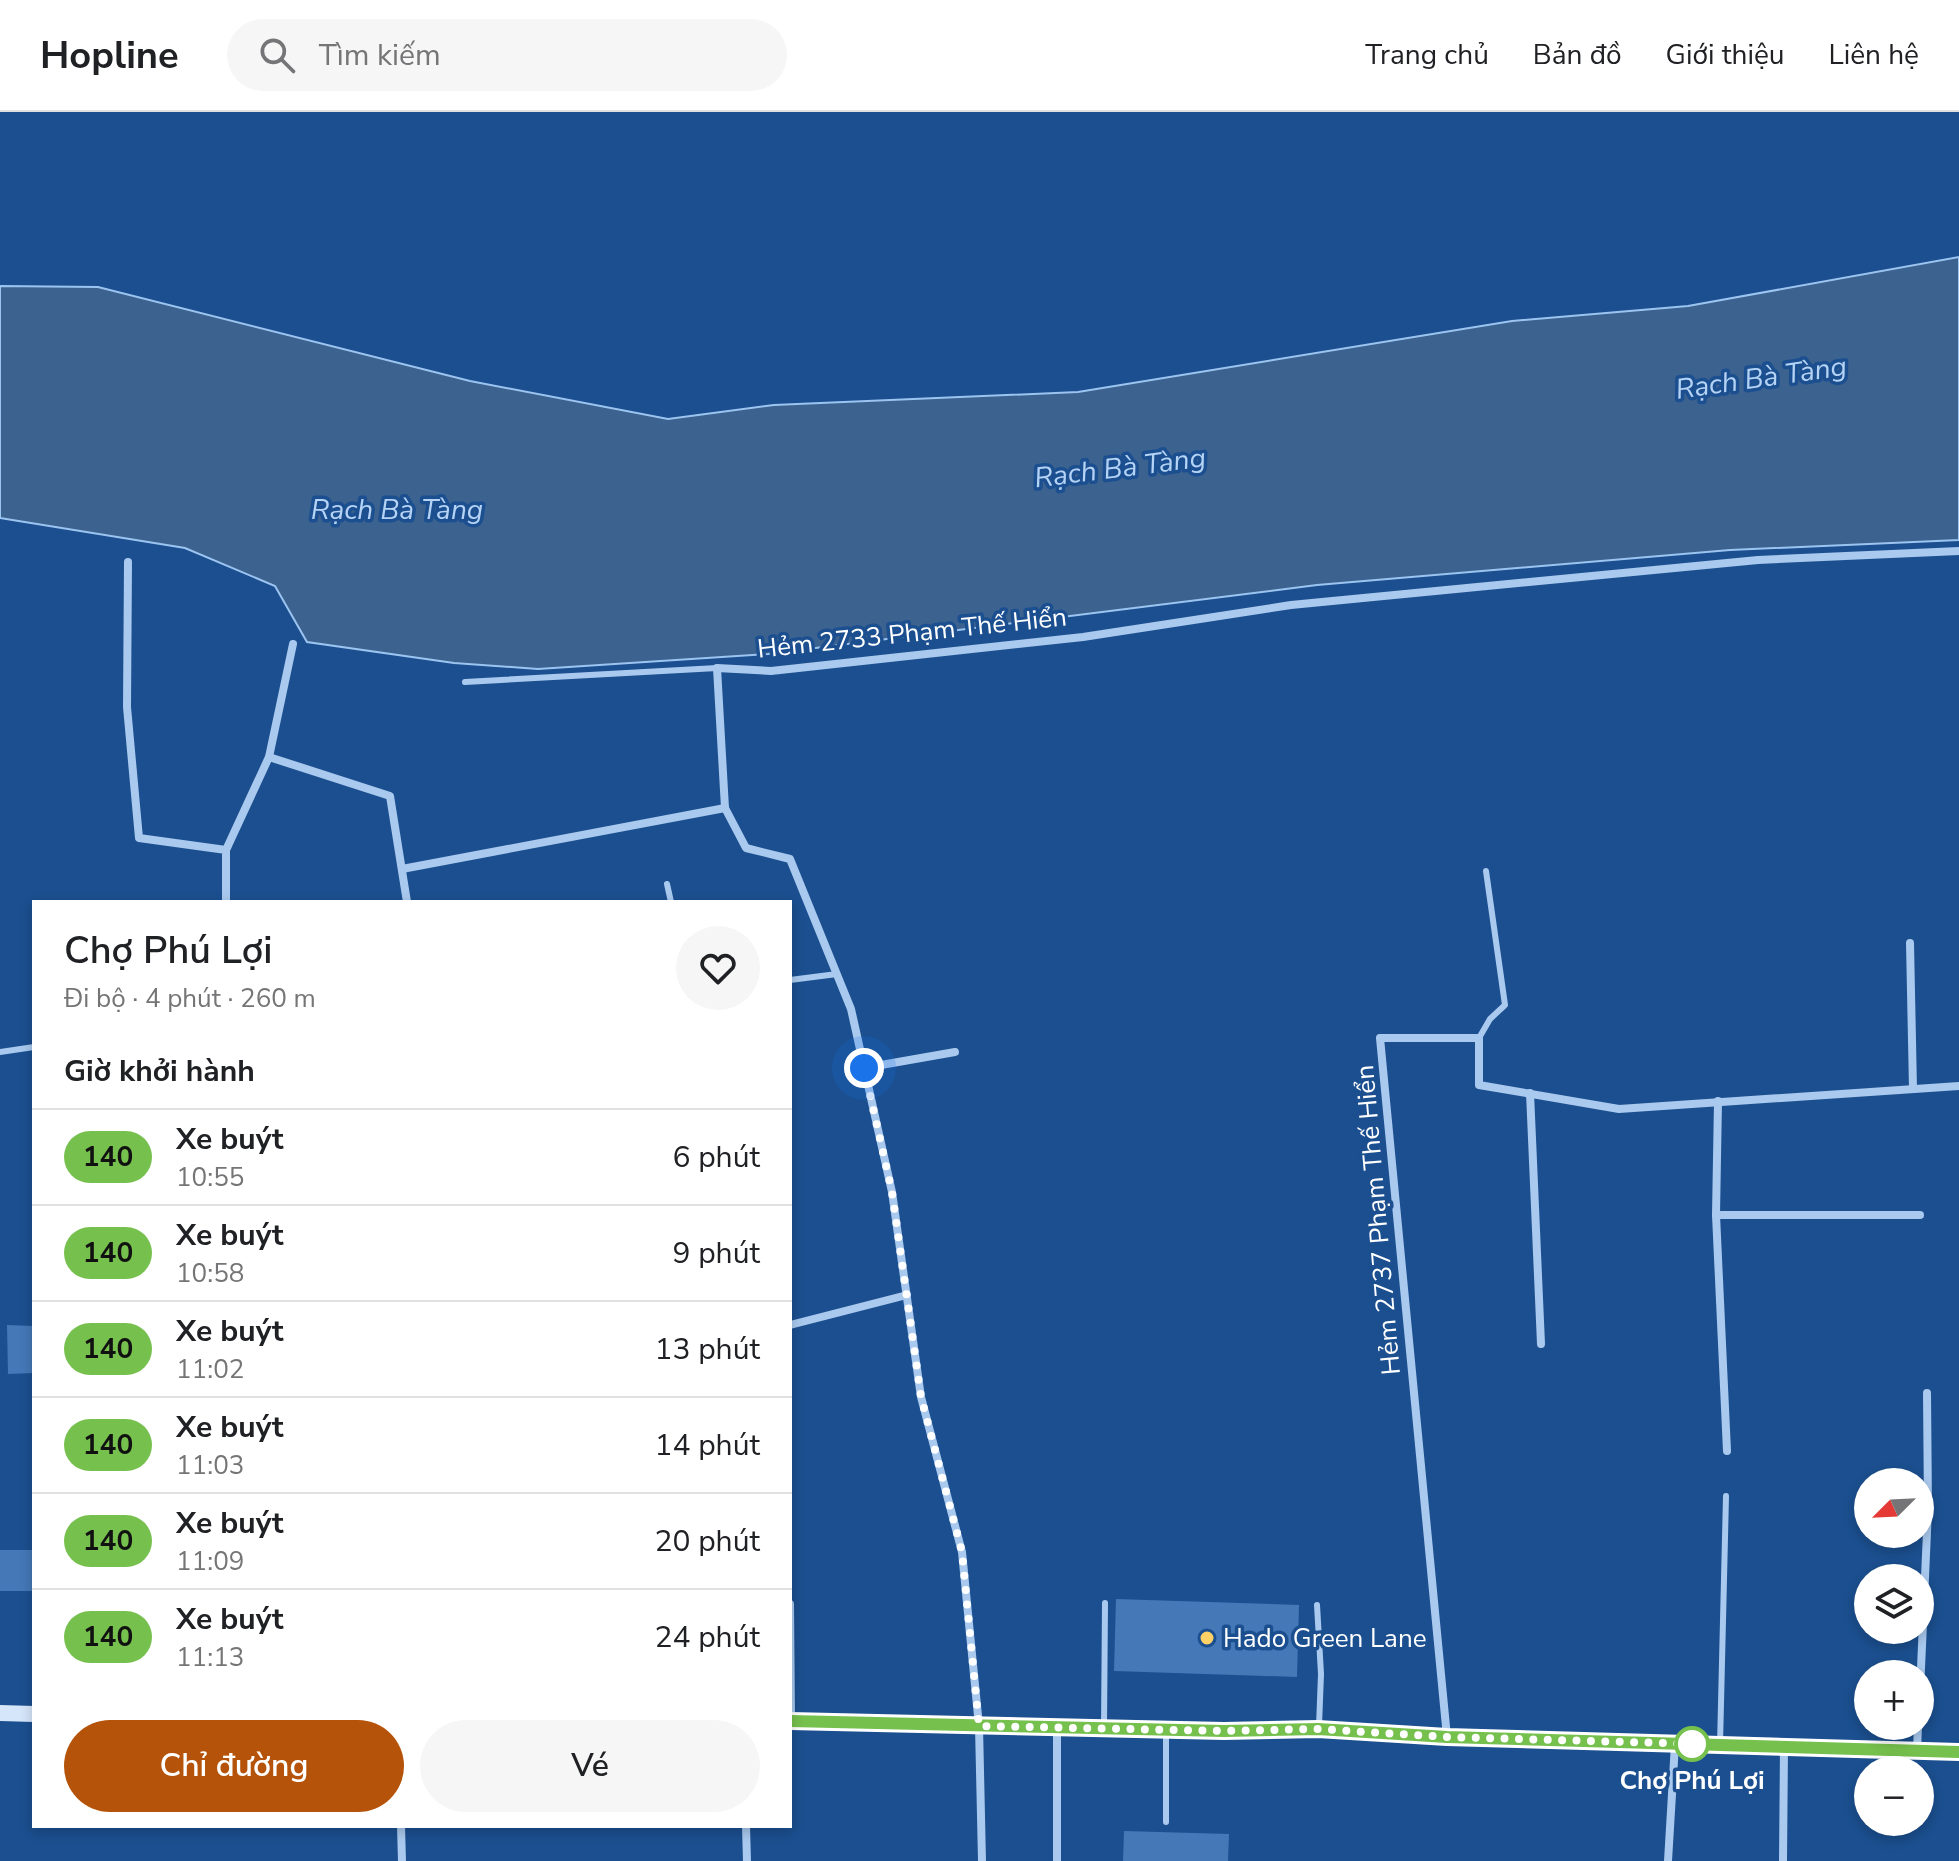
<!DOCTYPE html>
<html lang="vi">
<head>
<meta charset="utf-8">
<style>
  body { margin:0; font-family:"Nunito Sans",sans-serif; background:#f6f6f6; color:#202124; height:100vh; display:flex; flex-direction:column; font-size:30px; white-space:nowrap }
  * { box-sizing:border-box; margin:0 }
  p { font-size:26px; color:#757577 }
  .icon { flex:none; width:44px; height:44px; fill:none; stroke:currentColor; stroke-width:2; stroke-linecap:round; stroke-linejoin:round }
  .map { position:relative; flex:1; overflow:hidden }
  .details { position:absolute; left:32px; top:788px; width:760px; height:928px; display:flex; flex-direction:column; background:#fff; border-radius:0px; box-shadow:0 4px 12px #0003 }
  .details>* { flex:none }
  .badge { padding:0 16px; border-radius:26px; font-size:28px; line-height:52px }
  .needle { width:52px; rotate:246deg }
  .tools { position:absolute; left:1854px; top:1356px; display:grid; gap:16px }
  .tools a { display:grid; place-items:center; width:80px; height:80px; border-radius:50%; background:#fff; box-shadow:0 4px 12px #0003; font-size:40px }
  .you { position:absolute; width:40px; height:40px; margin:-20px; border:6px solid #fff; border-radius:50%; background:#1a73e8; box-shadow:0 0 0 12px #1a73e833 }
  .map>.badge { position:absolute; translate:-50% -50%; box-shadow:0 0 0 4px #fff }
  h2 { padding:0 32px; font-size:30px; line-height:72px }
  .round { display:grid; place-items:center; flex:none; width:84px; height:84px; border-radius:42px; background:#f6f6f6 }
  .overview { display:flex; align-items:center; justify-content:space-between; height:136px; padding:0 32px }
  h1 { font-size:38px; font-weight:600; line-height:60px }
  .primary-button { display:flex; gap:16px; margin-top:auto; padding:16px 32px }
  .primary-button a { flex:1; height:92px; border-radius:48px; background:#b45309; color:#fff; font-size:32px; font-weight:600; line-height:92px; text-align:center }
  .primary-button a+a { background:#f6f6f6; color:#202124 }
  ul { padding:0; list-style:none }
  li { display:flex; align-items:center; gap:24px; height:96px; padding:0 32px; border-top:2px solid #e0e0e0 }
  li div { flex:1 }
  li b { display:block; font-size:30px }
  li em { font-style:normal }
  li .badge { min-width:88px; font-weight:700; text-align:center }
  header { display:flex; align-items:center; gap:48px; box-sizing:border-box; height:112px; padding:0 40px; background:#fff; border-bottom:2px solid #e0e0e0 }
  header strong { font-size:38px }
  nav { display:flex; gap:44px; margin-inline-start:auto; font-size:28px }
  .search { width:560px; height:72px; background:#f6f6f6; display:flex; align-items:center; gap:20px; box-sizing:border-box; padding:0 28px; border-radius:44px; color:#757577; font-size:30px }
  .map>svg:first-child { display:block }
  .water { fill:#3c6290; stroke:#9cc4f0; stroke-width:2 }
  .building { fill:#4478b7 }
  .lines { fill:none; stroke-linecap:round; stroke-linejoin:round }
  .service { stroke:#a9c9ee; stroke-width:6 }
  .minor { stroke:#a9c9ee; stroke-width:8 }
  .secondary { stroke:#d6e6fa; stroke-width:16 }
  .line-casing { stroke:#fff; stroke-width:18 }
  .line { stroke:#76c04d; stroke-width:12 }
  .walk { stroke:#fff; stroke-width:8; stroke-dasharray:0 14.4 }
  .poi-dot { fill:#ffd166; stroke:#1b4f8f; stroke-width:3 }
  .stop-dot { fill:#fff; stroke:#76c04d; stroke-width:4 }
  .labels { text-anchor:middle; dominant-baseline:central; stroke-width:7; stroke-linejoin:round; paint-order:stroke }
  .street-label { font-size:26px; fill:#fff; stroke:#1b4f8f }
  .poi-label { font-size:26px; fill:#fff; stroke:#1b4f8f; text-anchor:start }
  .stop-label { font-size:26px; font-weight:bold; fill:#fff; stroke:#1b4f8f }
  .water-label { font-size:28px; font-style:italic; fill:#b5d3f5; stroke:#1b4f8f }
</style>
</head>
<body>
<header>
<strong>Hopline</strong>
<div class="search"><svg class="icon" aria-label="search" viewBox="0 0 24 24"><circle cx="10" cy="10" r="6"/><path d="M15 15l6 6"/></svg>Tìm kiếm</div>
<nav><a>Trang chủ</a><a>Bản đồ</a><a>Giới thiệu</a><a>Liên hệ</a></nav>
</header>
<div class="map">
<svg width="1959" height="1749" viewBox="0 0 1959 1749">
  <rect width="100%" height="100%" fill="#1b4f8f"/>
  <path class="water" d="M 1959,145 L 1959,428 L 1730,438 L 1317,473 L 768,542 L 538,557 L 454,551 L 307,530 L 275,474 L 185,436 L 0,406 L 0,174 L 98,175 L 470,269 L 668,307 L 774,293 L 1078,280 L 1512,209 L 1688,194 Z"/>
  <g class="building">
    <path d="M 7,1213 L 34,1214 L 34,1261 L 8,1262 Z"/>
    <rect x="0" y="1438" width="34" height="41"/>
    <path d="M 1116,1487 L 1299,1493 L 1297,1565 L 1114,1559 Z"/>
    <path d="M 1124,1719 L 1229,1722 L 1228,1749 L 1123,1749 Z"/>
  </g>
  <g class="lines">
    <g class="service">
      <path d="M 465,570 L 717,556"/>
      <path d="M 667,772 L 671,790"/>
      <path d="M 790,868 L 837,862"/>
      <path d="M 1479,926 L 1490,907 L 1505,893 L 1486,759"/>
      <path d="M 0,940 L 34,935"/>
      <path d="M 1317,1493 L 1321,1562 L 1319,1614"/>
      <path d="M 1104,1615 L 1105,1491"/>
      <path d="M 1166,1618 L 1166,1710"/>
      <path d="M 1720,1633 L 1726,1384"/>
    </g>
    <g class="minor">
      <path d="M 128,450 L 127,595 L 139,726 L 226,738 L 226,790"/>
      <path d="M 269,645 L 390,684 L 407,790"/>
      <path d="M 226,738 L 269,645 L 293,532"/>
      <path d="M 402,757 L 725,696"/>
      <path d="M 1910,831 L 1913,977"/>
      <path d="M 864,956 L 955,940"/>
      <path d="M 1530,981 L 1541,1232"/>
      <path d="M 1718,989 L 1716,1103 L 1727,1339"/>
      <path d="M 1716,1103 L 1920,1103"/>
      <path d="M 790,1213 L 907,1183"/>
      <path d="M 790,1492 L 791,1609"/>
      <path d="M 1920,1579 L 1928,1397 L 1927,1281"/>
      <path d="M 1447,1625 L 1380,926 L 1479,926 L 1479,973 L 1619,997 L 1959,974"/>
      <path d="M 1917,1638 L 1918,1614"/>
      <path d="M 401,1714 L 402,1749"/>
      <path d="M 746,1714 L 747,1749"/>
      <path d="M 982,1749 L 979,1614 L 962,1440 L 921,1285 L 892,1080 L 851,897 L 790,747 L 746,736 L 725,696 L 717,556 L 771,559 L 1083,525 L 1291,493 L 1758,448 L 1959,439"/>
      <path d="M 1057,1749 L 1057,1615"/>
      <path d="M 1668,1749 L 1675,1632"/>
      <path d="M 1783,1749 L 1784,1635"/>
    </g>
    <g class="secondary">
      <path d="M 0,1601 L 34,1602"/>
      <path d="M 790,1609 L 1224,1619 L 1318,1617 L 1447,1625 L 1959,1640"/>
    </g>
  </g>
  <g class="lines">
    <g class="line-casing">
      <path id="line" d="M 790,1609 L 1224,1619 L 1318,1617 L 1447,1625 L 1959,1640"/>
    </g>
    <use href="#line" class="line"/>
    <path class="walk" d="M 864,956 L 892,1080 L 921,1285 L 962,1440 L 979,1614 L 1224,1619 L 1318,1617 L 1447,1625 L 1698,1632 L 1692,1632"/>
  </g>
  <circle class="poi-dot" cx="1207" cy="1526" r="8"/>
  <circle class="stop-dot" cx="1692" cy="1632" r="16"/>
  <g class="labels">
    <g class="street-label">
      <text transform="translate(912 521) rotate(-6)">Hẻm 2733 Phạm Thế Hiển</text>
      <text transform="translate(1378 1108) rotate(-95)">Hẻm 2737 Phạm Thế Hiển</text>
    </g>
    <g class="poi-label">
      <text x="1223" y="1526">Hado Green Lane</text>
    </g>
    <g class="stop-label">
      <text x="1692" y="1668">Chợ Phú Lợi</text>
    </g>
    <g class="water-label">
      <text transform="translate(1761 266) rotate(-8)">Rạch Bà Tàng</text>
      <text transform="translate(1120 356) rotate(-7)">Rạch Bà Tàng</text>
      <text x="397" y="398">Rạch Bà Tàng</text>
    </g>
  </g>
</svg>
<div class="tools">
<a><svg class="needle" viewBox="-14 -14 28 28"><path d="M0-13l5 13h-10z" fill="#e53935"/><path d="M0 13l5-13h-10z" fill="#757577"/></svg></a>
<a><svg class="icon" aria-label="layers" viewBox="0 0 24 24"><path d="M12 4l9 5-9 5-9-5zM3 14l9 5 9-5"/></svg></a>
<a>+</a>
<a>−</a>
</div>
<div class="you" style="left:864px;top:956px"></div>
<section class="details">
<div class="overview"><div><h1>Chợ Phú Lợi</h1><p>Đi bộ · 4 phút · 260 m</p></div><a class="round"><svg class="icon" aria-label="heart" viewBox="0 0 24 24"><path d="M12 20l-8-8c-3-5 5-10 8-4 3-6 11-1 8 4z"/></svg></a></div>
<h2>Giờ khởi hành</h2>
<ul>
<li><span class="badge" style="background:#76c04d;color:#111">140</span><div><b>Xe buýt</b><p>10:55</p></div><em>6 phút</em></li>
<li><span class="badge" style="background:#76c04d;color:#111">140</span><div><b>Xe buýt</b><p>10:58</p></div><em>9 phút</em></li>
<li><span class="badge" style="background:#76c04d;color:#111">140</span><div><b>Xe buýt</b><p>11:02</p></div><em>13 phút</em></li>
<li><span class="badge" style="background:#76c04d;color:#111">140</span><div><b>Xe buýt</b><p>11:03</p></div><em>14 phút</em></li>
<li><span class="badge" style="background:#76c04d;color:#111">140</span><div><b>Xe buýt</b><p>11:09</p></div><em>20 phút</em></li>
<li><span class="badge" style="background:#76c04d;color:#111">140</span><div><b>Xe buýt</b><p>11:13</p></div><em>24 phút</em></li>
</ul>
<div class="primary-button"><a>Chỉ đường</a><a>Vé</a></div>
</section>
</div>
</body>
</html>
